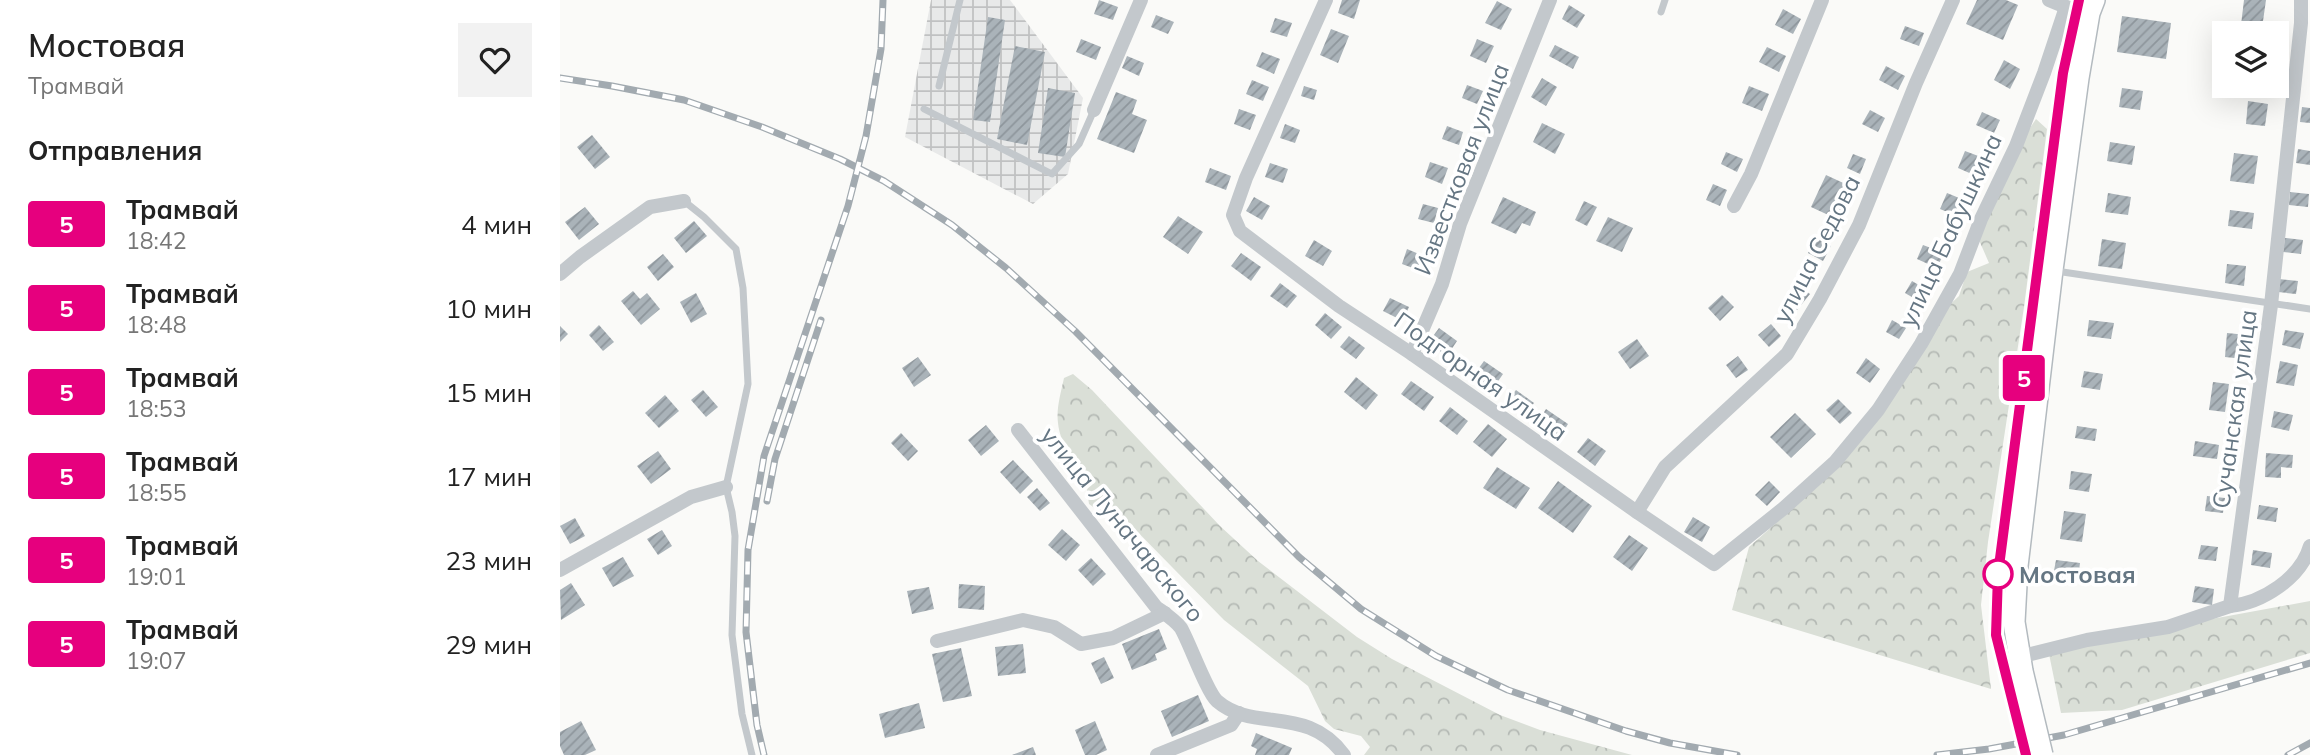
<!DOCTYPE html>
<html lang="ru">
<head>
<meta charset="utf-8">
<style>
  body { margin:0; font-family:Mulish,sans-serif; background:#f2f2f2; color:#222; height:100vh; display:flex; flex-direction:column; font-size:26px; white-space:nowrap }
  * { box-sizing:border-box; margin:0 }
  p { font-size:23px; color:#767676 }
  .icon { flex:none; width:38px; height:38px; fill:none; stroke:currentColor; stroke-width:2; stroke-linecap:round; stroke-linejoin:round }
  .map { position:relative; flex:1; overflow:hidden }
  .panel { display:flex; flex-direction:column; background:#fff; width:560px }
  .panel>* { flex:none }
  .badge { padding:0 14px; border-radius:5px; font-size:24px; line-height:46px }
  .fabs { position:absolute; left:1652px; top:21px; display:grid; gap:14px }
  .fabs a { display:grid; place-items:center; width:77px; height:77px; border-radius:0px; background:#fff; box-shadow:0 7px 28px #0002; font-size:35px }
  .map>.badge { position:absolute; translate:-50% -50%; box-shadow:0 0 0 4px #fff }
  h2 { padding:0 28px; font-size:26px; line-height:63px }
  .round { display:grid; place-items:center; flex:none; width:74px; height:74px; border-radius:0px; background:#f2f2f2 }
  .overview { display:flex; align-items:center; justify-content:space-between; height:119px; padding:0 28px }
  h1 { font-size:33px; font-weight:600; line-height:52px }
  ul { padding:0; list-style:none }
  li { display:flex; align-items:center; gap:21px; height:84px; padding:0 28px }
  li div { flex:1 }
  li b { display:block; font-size:26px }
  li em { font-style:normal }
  li .badge { min-width:77px; font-weight:700; text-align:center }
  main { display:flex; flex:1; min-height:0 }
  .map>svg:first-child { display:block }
  .industrial { fill:url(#industrial-grid) }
  .forest { fill:url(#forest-crowns) }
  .building { fill:url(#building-hatch) }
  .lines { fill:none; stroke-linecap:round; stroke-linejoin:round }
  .secondary-casing { stroke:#b3babf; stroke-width:24 }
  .lane { stroke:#c3c8cc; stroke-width:7 }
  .street { stroke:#c3c8cc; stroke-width:14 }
  .secondary { stroke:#fff; stroke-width:21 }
  .tram { stroke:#a2aab0; stroke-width:2 }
  .rail-casing { stroke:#a2aab0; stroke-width:7 }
  .rail { stroke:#fff; stroke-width:4.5; stroke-dasharray:13; stroke-linecap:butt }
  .secondary-bridge-casing { stroke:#b3babf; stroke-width:24; stroke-linecap:butt }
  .secondary-bridge { stroke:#fff; stroke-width:21 }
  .line-casing { stroke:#fff; stroke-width:16 }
  .line { stroke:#e6007e; stroke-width:10 }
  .stop-dot { fill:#fff; stroke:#e6007e; stroke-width:3.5 }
  .labels { text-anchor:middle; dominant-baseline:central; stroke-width:7; stroke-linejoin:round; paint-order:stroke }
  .street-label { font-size:24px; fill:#657683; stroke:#fff }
  .stop-label { font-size:24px; font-weight:bold; fill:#657683; stroke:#fff; text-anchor:start }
</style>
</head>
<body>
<main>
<section class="panel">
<div class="overview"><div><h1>Мостовая</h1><p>Трамвай</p></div><a class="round"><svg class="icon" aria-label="heart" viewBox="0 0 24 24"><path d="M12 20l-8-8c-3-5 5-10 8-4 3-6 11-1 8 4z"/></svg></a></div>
<h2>Отправления</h2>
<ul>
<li><span class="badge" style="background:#e6007e;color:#fff">5</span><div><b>Трамвай</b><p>18:42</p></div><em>4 мин</em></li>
<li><span class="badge" style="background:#e6007e;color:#fff">5</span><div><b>Трамвай</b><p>18:48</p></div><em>10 мин</em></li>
<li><span class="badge" style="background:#e6007e;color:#fff">5</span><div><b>Трамвай</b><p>18:53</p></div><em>15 мин</em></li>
<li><span class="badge" style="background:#e6007e;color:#fff">5</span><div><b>Трамвай</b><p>18:55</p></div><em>17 мин</em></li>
<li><span class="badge" style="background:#e6007e;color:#fff">5</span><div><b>Трамвай</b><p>19:01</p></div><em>23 мин</em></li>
<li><span class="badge" style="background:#e6007e;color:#fff">5</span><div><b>Трамвай</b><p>19:07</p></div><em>29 мин</em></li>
</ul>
</section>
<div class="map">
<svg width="1750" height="755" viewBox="0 0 1750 755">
  <defs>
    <pattern id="industrial-grid" width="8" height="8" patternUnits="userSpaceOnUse" patternTransform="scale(1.75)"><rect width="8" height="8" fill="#e8e9e9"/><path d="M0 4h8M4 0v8" fill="none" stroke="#c0c1c2"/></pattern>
    <pattern id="forest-crowns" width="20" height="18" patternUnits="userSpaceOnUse" patternTransform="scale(1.75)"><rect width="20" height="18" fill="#dadfd7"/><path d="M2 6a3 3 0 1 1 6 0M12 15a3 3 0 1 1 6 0" fill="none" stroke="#b4b9b4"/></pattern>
    <pattern id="building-hatch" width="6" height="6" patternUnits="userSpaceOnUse" patternTransform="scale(1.75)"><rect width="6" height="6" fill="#aab3b9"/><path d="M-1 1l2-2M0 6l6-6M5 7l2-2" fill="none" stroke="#8e969c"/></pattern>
  </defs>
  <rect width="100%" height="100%" fill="#fafaf8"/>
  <path class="industrial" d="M 371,0 L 450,0 L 523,98 L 508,174 L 473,204 L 345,137 Z"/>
  <g class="forest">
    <path d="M 1476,119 L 1487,129 L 1464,307 L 1428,542 L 1421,605 L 1431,689 L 1172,610 L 1189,547 L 1277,469 L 1385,309 L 1399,296 L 1407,272 L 1429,263 L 1419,240 L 1460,143 Z"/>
    <path d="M 513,374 L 532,390 L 660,526 L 698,561 L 797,637 L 832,659 L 940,715 L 980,730 L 1072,755 L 804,755 L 810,747 L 801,736 L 774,729 L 765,721 L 748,686 L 664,620 L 560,514 L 543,514 L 529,504 L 527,490 L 529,483 C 517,465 500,445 498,423 C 496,409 501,392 504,378 Z"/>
    <path d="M 1750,601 L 1750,653 L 1562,710 L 1501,713 L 1488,649 Z"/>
  </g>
  <g class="building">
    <path d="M 539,0 L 558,7 L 553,20 L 534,14 Z"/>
    <path d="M 782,0 L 800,0 L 794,19 L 778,13 Z"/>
    <path d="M 1417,0 L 1446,0 L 1458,5 L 1443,40 L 1406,24 Z"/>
    <path d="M 1684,0 L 1706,0 L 1702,28 L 1681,25 Z"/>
    <path d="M 937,1 L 952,9 L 941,30 L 925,23 Z"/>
    <path d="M 1009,5 L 1025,15 L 1017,28 L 1002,19 Z"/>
    <path d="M 1223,9 L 1241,19 L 1233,34 L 1215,25 Z"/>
    <path d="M 596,15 L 614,22 L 608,34 L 591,27 Z"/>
    <path d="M 1562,16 L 1611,23 L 1606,59 L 1557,52 Z"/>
    <path d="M 428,17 L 445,20 L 430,122 L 413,120 Z"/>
    <path d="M 715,18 L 732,23 L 727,37 L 710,32 Z"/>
    <path d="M 1345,26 L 1364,33 L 1359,46 L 1340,39 Z"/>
    <path d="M 771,29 L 789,36 L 778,63 L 760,55 Z"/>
    <path d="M 521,39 L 541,47 L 536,60 L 516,52 Z"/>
    <path d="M 917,39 L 934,46 L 926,63 L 910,56 Z"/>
    <path d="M 995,45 L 1019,57 L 1013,69 L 989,56 Z"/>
    <path d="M 455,46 L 485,52 L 467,145 L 437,139 Z"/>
    <path d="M 1207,47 L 1226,56 L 1219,72 L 1199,62 Z"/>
    <path d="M 702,52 L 720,59 L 714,74 L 696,66 Z"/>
    <path d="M 567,56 L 584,63 L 579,76 L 562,68 Z"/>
    <path d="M 1444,60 L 1460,69 L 1450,89 L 1434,80 Z"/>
    <path d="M 1326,66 L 1345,76 L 1338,90 L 1319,80 Z"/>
    <path d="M 982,78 L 997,87 L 986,106 L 971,97 Z"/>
    <path d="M 692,80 L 709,87 L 703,101 L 686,94 Z"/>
    <path d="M 907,85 L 923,91 L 917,104 L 902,98 Z"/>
    <path d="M 744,86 L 757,90 L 754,100 L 741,96 Z"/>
    <path d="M 1189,86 L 1209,94 L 1202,111 L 1182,103 Z"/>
    <path d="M 488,88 L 515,93 L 505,157 L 478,153 Z"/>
    <path d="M 1562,88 L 1583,91 L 1580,110 L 1559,107 Z"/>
    <path d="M 556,92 L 577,100 L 572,114 L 587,120 L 574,153 L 537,139 Z"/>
    <path d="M 1688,101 L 1708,104 L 1705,126 L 1686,124 Z"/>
    <path d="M 1742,107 L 1750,108 L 1750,123 L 1740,122 Z"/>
    <path d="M 679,109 L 696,115 L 690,130 L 674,124 Z"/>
    <path d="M 1310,110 L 1325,118 L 1318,132 L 1302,124 Z"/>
    <path d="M 1422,112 L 1440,120 L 1434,133 L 1416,125 Z"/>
    <path d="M 982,123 L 1005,134 L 995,154 L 973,142 Z"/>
    <path d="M 725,124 L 740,130 L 735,143 L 720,138 Z"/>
    <path d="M 887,126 L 903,132 L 899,145 L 882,139 Z"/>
    <path d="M 32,135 L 50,157 L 35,169 L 17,147 Z"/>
    <path d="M 1550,142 L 1575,146 L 1572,165 L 1547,161 Z"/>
    <path d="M 1738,149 L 1750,151 L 1750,165 L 1736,163 Z"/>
    <path d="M 1405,151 L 1421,157 L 1414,175 L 1398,168 Z"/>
    <path d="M 1166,152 L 1183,159 L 1177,172 L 1161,164 Z"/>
    <path d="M 1674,153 L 1698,156 L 1694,184 L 1670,181 Z"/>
    <path d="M 1293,154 L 1306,159 L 1300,174 L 1287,168 Z"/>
    <path d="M 870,162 L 888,168 L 882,184 L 865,177 Z"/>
    <path d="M 710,163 L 728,169 L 723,183 L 705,177 Z"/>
    <path d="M 650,168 L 671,176 L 666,190 L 645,182 Z"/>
    <path d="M 1266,175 L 1292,187 L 1277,219 L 1251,207 Z"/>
    <path d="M 1153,184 L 1167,190 L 1160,206 L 1146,200 Z"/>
    <path d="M 1730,192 L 1749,194 L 1748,207 L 1729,205 Z"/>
    <path d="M 1387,193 L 1404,200 L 1397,216 L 1380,209 Z"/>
    <path d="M 1548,193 L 1571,197 L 1568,215 L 1545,212 Z"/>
    <path d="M 694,197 L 710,206 L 702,220 L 686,211 Z"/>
    <path d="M 943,197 L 976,212 L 970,226 L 962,223 L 956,234 L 931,223 Z"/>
    <path d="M 1024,201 L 1037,207 L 1027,226 L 1015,220 Z"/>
    <path d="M 863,204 L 878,208 L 874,223 L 858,219 Z"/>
    <path d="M 25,207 L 39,224 L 19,240 L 5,222 Z"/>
    <path d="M 1670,210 L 1694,213 L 1692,229 L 1668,226 Z"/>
    <path d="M 618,216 L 643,232 L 628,254 L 603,237 Z"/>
    <path d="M 1048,217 L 1073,228 L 1062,252 L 1036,241 Z"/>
    <path d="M 134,221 L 147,236 L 126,253 L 114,238 Z"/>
    <path d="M 1257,238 L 1271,246 L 1263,261 L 1248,253 Z"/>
    <path d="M 1725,238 L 1743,240 L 1741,254 L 1723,252 Z"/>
    <path d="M 1542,239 L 1566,243 L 1562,269 L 1538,266 Z"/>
    <path d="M 754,240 L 772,251 L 763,266 L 745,256 Z"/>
    <path d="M 1363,245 L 1384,253 L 1377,268 L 1357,259 Z"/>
    <path d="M 847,249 L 866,257 L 861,271 L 842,264 Z"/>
    <path d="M 681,253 L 701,267 L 691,281 L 671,266 Z"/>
    <path d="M 103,254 L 114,267 L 98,281 L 87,267 Z"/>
    <path d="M 1667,264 L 1686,266 L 1684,286 L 1665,283 Z"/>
    <path d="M 1719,279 L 1738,281 L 1736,294 L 1718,292 Z"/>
    <path d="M 1352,281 L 1369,291 L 1362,303 L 1345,293 Z"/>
    <path d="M 720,283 L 737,296 L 727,308 L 710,296 Z"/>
    <path d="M 1237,285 L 1250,294 L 1237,310 L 1225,301 Z"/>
    <path d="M 73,291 L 80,299 L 87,293 L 100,309 L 81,325 L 61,301 Z"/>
    <path d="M 136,293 L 147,314 L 131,323 L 120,302 Z"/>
    <path d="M 1162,295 L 1174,307 L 1160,321 L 1148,308 Z"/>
    <path d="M 830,298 L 849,307 L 843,321 L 823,311 Z"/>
    <path d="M 765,313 L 782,327 L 771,339 L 755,325 Z"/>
    <path d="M 1332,320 L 1346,328 L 1339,339 L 1326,332 Z"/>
    <path d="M 1529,320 L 1554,323 L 1551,339 L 1527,336 Z"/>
    <path d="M 1211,324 L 1221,336 L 1209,347 L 1198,335 Z"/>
    <path d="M 39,325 L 54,342 L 43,351 L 29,335 Z"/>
    <path d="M 0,326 L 8,334 L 0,342 Z"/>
    <path d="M 879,328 L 897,341 L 887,356 L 868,343 Z"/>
    <path d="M 1725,330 L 1744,333 L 1740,349 L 1722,345 Z"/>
    <path d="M 1667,333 L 1687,335 L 1684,359 L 1665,357 Z"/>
    <path d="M 789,336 L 805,348 L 796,359 L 780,347 Z"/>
    <path d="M 1077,339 L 1089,356 L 1070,369 L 1058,352 Z"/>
    <path d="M 1178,356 L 1188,370 L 1176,378 L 1166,365 Z"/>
    <path d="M 358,357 L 371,375 L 354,387 L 342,368 Z"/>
    <path d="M 1306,358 L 1320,369 L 1310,383 L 1296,373 Z"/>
    <path d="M 924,361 L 943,374 L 930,393 L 911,379 Z"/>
    <path d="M 1720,361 L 1738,365 L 1734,386 L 1716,383 Z"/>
    <path d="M 1524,371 L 1543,374 L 1540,390 L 1521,387 Z"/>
    <path d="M 796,377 L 818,395 L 806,410 L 784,392 Z"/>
    <path d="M 851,381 L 874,397 L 864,411 L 841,394 Z"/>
    <path d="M 1653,382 L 1669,384 L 1665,412 L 1649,410 Z"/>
    <path d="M 143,390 L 158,407 L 146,417 L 131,400 Z"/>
    <path d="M 956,390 L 974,403 L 964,416 L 947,402 Z"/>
    <path d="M 105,395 L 119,411 L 99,428 L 85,413 Z"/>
    <path d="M 1278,399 L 1292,413 L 1280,424 L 1266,410 Z"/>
    <path d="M 890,407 L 908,421 L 897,435 L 879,421 Z"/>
    <path d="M 986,409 L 1008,424 L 998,440 L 976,425 Z"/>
    <path d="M 1714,411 L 1733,415 L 1729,431 L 1711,427 Z"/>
    <path d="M 1235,413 L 1256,434 L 1231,458 L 1210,437 Z"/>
    <path d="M 928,424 L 947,439 L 932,457 L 913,442 Z"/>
    <path d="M 426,425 L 439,441 L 421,456 L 408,440 Z"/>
    <path d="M 1517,426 L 1537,429 L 1535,441 L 1515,438 Z"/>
    <path d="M 341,433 L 358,451 L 348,461 L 331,443 Z"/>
    <path d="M 1028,438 L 1046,451 L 1035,466 L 1017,452 Z"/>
    <path d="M 1635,441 L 1659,445 L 1657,459 L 1633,456 Z"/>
    <path d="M 98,451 L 111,469 L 91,484 L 77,466 Z"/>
    <path d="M 1706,453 L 1733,455 L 1732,468 L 1721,467 L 1721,478 L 1705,477 Z"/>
    <path d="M 453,460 L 473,481 L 460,494 L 440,472 Z"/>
    <path d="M 937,467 L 970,488 L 956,509 L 923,488 Z"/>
    <path d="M 1511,471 L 1532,474 L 1529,492 L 1509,489 Z"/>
    <path d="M 998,481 L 1032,506 L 1013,533 L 978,508 Z"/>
    <path d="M 1209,481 L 1220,492 L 1207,506 L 1195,495 Z"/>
    <path d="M 477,488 L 490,503 L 480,511 L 467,497 Z"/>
    <path d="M 1647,496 L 1665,498 L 1663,513 L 1645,511 Z"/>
    <path d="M 1699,505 L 1718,508 L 1716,522 L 1697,519 Z"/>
    <path d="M 1504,511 L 1526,514 L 1522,542 L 1500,539 Z"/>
    <path d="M 1133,517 L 1150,527 L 1142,542 L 1124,532 Z"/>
    <path d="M 15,518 L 25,536 L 10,544 L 0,526 Z"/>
    <path d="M 502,529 L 520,545 L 506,561 L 488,545 Z"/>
    <path d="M 102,530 L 112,546 L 98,555 L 87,539 Z"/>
    <path d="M 1069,535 L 1088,548 L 1072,571 L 1053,557 Z"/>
    <path d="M 1641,545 L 1658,547 L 1656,561 L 1638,559 Z"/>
    <path d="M 1693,550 L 1712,553 L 1710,568 L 1691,565 Z"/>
    <path d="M 63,557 L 74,576 L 53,587 L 42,568 Z"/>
    <path d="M 531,558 L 546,574 L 533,586 L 518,570 Z"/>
    <path d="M 1496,560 L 1520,563 L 1518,580 L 1493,576 Z"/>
    <path d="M 11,583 L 25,605 L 1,620 L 0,590 Z"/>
    <path d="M 399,584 L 425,586 L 424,610 L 398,608 Z"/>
    <path d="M 1635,586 L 1654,589 L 1652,605 L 1632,602 Z"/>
    <path d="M 369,587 L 374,609 L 352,614 L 347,591 Z"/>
    <path d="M 599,629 L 607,649 L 595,654 L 597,660 L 572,670 L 562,644 Z"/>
    <path d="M 463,644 L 466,673 L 438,676 L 435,647 Z"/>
    <path d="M 401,648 L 412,696 L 383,702 L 372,654 Z"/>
    <path d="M 544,657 L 554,678 L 541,684 L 531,663 Z"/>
    <path d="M 638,695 L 649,721 L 612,737 L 601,711 Z"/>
    <path d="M 359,703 L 365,728 L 325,738 L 319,714 Z"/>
    <path d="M 21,721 L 36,750 L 25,755 L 4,755 L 0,746 L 0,732 Z"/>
    <path d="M 535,721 L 547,750 L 536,755 L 525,755 L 515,730 Z"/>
    <path d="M 696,733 L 732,748 L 729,755 L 695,755 L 697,749 L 691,746 Z"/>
    <path d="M 473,747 L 476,755 L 452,755 Z"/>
  </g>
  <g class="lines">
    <g class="secondary-casing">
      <path id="secondary" d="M 1462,671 L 1454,622 L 1457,566 L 1492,270 L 1518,78 L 1529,13 L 1534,0"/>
    </g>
    <g class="lane">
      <path d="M 1101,12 L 1105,0"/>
      <path d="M 379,86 L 400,0"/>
      <path d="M 364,109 L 492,174 L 519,144 L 534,110"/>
      <path d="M 124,201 L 144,217 L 176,249 L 183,288 L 188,384 L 166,487 L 172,512 L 175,536 L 172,635 L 182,714 L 192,755"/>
      <path d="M 1496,271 L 1750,309"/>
    </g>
    <g class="street">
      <path d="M 766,0 L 686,178 L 673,215 L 680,231 L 779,306 L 852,354 L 1077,512 L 1154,564 L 1224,508 L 1275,462 L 1318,410 L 1361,344 L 1400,274 L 1421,219 L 1456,146 L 1484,73 L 1506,7"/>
      <path d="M 1489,0 L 1506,7 L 1529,13"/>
      <path d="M 534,110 L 581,0"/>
      <path d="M 1174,206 L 1191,174 L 1262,0"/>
      <path d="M 0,274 L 20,257 L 90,207 L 124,201"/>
      <path d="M 852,354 L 882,284 L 900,224 L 990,0"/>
      <path d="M 458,430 L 596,607 C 604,613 615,620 621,628 C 630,644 647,692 657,701 C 694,733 747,704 784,755"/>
      <path d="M 1077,512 L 1105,467 L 1227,354 L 1260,299 L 1299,225 L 1356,83 L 1393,0"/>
      <path d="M 0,570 L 131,497 L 166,487"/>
      <path d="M 1670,606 C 1702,603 1741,578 1750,546"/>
      <path d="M 377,641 L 463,620 L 494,627 L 521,644 L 553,638 L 605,613"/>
      <path d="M 1459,657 L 1527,640 L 1608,627 L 1670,606 L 1711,305 L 1741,23 L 1741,0"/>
      <path d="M 597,755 L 671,725 L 679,713"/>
    </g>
    <use href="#secondary" class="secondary"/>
    <path class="tram" d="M 1466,755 L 1436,635 L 1438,574 L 1503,73 L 1519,0"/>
    <g class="rail-casing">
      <g id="rail">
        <path d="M 0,78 L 52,86 L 124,100 L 202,127 L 280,159 L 324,181 L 392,225 L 446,268 L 515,331 L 739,557 L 801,609 L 876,656 L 948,690 L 1066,731 L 1110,743 L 1177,755"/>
        <path d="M 207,501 L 215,459 L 261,320"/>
        <path d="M 204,755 L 197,725 L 186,632 L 188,550 L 204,456 L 288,206 L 306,136 L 321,49 L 323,0"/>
        <path d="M 1377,755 L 1429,749 L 1504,735 L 1750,663"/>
        <path d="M 1728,755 L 1750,743"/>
      </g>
    </g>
    <use href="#rail" class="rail"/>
    <g class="secondary-bridge-casing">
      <path id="secondary-bridge" d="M 1462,671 L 1482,755"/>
    </g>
    <use href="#secondary-bridge" class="secondary-bridge"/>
  </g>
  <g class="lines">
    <g class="line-casing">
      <path id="line" d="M 1466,755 L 1436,635 L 1438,574 L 1503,73 L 1519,0"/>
    </g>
    <use href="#line" class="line"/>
  </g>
  <circle class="stop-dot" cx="1438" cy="574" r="14"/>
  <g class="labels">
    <g class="street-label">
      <text transform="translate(901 169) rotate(-69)">Известковая улица</text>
      <text transform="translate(1390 230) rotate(-65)">улица Бабушкина</text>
      <text transform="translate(1256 249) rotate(-63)">улица Седова</text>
      <text transform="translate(921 376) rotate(35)">Подгорная улица</text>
      <text transform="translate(1674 409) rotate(-82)">Сучанская улица</text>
      <text transform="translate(563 524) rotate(51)">улица Луначарского</text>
    </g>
    <g class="stop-label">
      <text x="1459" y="574">Мостовая</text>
    </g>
  </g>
</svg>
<div class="fabs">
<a><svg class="icon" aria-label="layers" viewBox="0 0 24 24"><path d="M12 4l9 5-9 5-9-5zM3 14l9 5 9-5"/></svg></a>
</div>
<b class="badge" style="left:1464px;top:378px;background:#e6007e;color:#fff">5</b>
</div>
</main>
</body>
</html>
